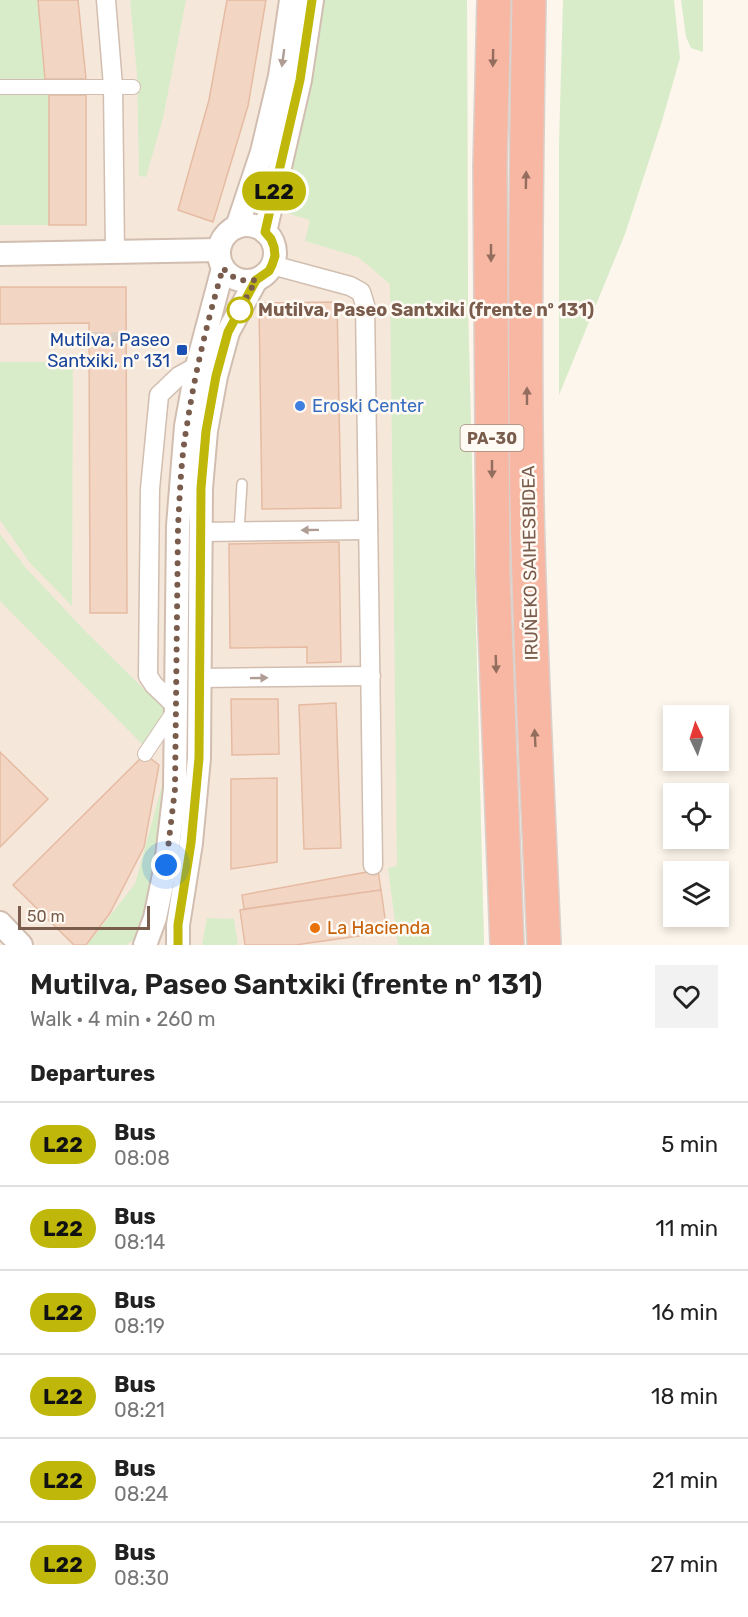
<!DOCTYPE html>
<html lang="en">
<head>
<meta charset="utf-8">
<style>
  body { margin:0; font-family:Rubik,sans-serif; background:#f2f2f2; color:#222; height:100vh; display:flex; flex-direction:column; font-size:22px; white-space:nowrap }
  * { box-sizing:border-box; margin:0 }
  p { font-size:20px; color:#767676 }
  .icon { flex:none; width:33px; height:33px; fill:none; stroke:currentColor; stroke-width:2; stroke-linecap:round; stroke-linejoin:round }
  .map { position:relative; height:945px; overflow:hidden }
  .details { display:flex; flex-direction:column; background:#fff; flex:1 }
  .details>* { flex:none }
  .badge { padding:0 12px; border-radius:20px; font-size:21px; line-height:39px }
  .needle { width:39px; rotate:356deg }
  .buttons { position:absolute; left:663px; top:705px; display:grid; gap:12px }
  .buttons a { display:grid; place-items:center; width:66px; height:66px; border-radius:0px; background:#fff; box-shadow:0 3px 9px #0003; font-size:30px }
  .scale { position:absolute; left:18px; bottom:15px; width:132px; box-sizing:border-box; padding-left:6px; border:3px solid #7a5c4d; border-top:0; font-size:16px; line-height:21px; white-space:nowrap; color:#7a5c4d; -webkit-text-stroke:4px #fffaf3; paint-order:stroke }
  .you { position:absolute; width:30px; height:30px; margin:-15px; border:4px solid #fff; border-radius:50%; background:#1a73e8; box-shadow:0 0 0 9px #1a73e833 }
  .map>.badge { position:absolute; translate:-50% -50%; box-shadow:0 0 0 3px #fff }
  h2 { padding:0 30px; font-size:22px; line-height:54px }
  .round { display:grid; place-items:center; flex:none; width:63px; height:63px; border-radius:0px; background:#f2f2f2 }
  .summary { display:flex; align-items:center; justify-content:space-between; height:102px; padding:0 30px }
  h1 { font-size:28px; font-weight:600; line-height:45px }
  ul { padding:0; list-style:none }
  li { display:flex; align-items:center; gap:18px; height:84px; padding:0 30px; border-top:2px solid #e0e0e0 }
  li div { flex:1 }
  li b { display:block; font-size:22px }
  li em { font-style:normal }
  li .badge { min-width:66px; font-weight:700; text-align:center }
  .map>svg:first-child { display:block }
  .residential { fill:#f5e8da }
  .green { fill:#d8ecc9 }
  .building { fill:#f3d5c3; stroke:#e6bba3; stroke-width:1.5 }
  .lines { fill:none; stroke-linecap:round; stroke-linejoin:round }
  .pedestrian-tunnel { stroke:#dcd0c4; stroke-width:14; stroke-dasharray:14 7; stroke-linecap:butt }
  .service-casing { stroke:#d1beb0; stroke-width:12 }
  .pedestrian-casing { stroke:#d1beb0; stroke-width:16 }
  .minor-casing { stroke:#d1beb0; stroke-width:21 }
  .tertiary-casing { stroke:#d1beb0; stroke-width:26 }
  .motorway-casing { stroke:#dad1cd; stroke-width:36 }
  .service { stroke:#fff; stroke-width:9 }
  .pedestrian { stroke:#fff; stroke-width:14 }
  .minor { stroke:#fff; stroke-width:18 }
  .tertiary { stroke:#fff; stroke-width:22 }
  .motorway { stroke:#f7b7a3; stroke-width:33 }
  .oneway { fill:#af9d94 }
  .oneway2 { fill:#936e5e }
  .line-casing { stroke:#fff; stroke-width:14 }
  .line { stroke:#bfb80a; stroke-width:9 }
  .walk { stroke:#7a5c4d; stroke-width:6; stroke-dasharray:0 10.8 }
  .stop-dot { fill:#fff; stroke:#bfb80a; stroke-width:3 }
  .transit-dot { fill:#1a4fb4; stroke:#fffaf3; stroke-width:2 }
  .shop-dot { fill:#3f7fe0; stroke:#fffaf3; stroke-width:2 }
  .food-dot { fill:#e8710a; stroke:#fffaf3; stroke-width:2 }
  .labels { text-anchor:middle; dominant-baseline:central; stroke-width:5; stroke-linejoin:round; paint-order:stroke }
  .shield { fill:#fffaf3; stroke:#a28b7f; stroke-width:1.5 }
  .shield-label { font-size:16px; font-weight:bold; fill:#7a5c4d }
  .stop-label { font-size:18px; font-weight:bold; fill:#7a5c4d; stroke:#fffaf3; text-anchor:start }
  .transit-label { font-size:18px; fill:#164399; stroke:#fffaf3; text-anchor:end }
  .shop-label { font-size:18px; fill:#366cbe; stroke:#fffaf3; text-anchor:start }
  .street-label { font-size:18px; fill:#7a5c4d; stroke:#fffaf3 }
  .food-label { font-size:18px; fill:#c56008; stroke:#fffaf3; text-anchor:start }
</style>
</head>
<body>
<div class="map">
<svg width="748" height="945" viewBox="0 0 748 945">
  <rect width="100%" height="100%" fill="#fdf6ec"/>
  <path class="residential" d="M 0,0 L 467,0 L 468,308 L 484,945 L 0,945 Z"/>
  <g class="green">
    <path d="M 0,0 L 38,0 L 45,79 L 0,79 Z"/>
    <path d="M 130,0 L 186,0 L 163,118 L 146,177 L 139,176 L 137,73 Z"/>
    <path d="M 319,0 L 467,0 L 468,308 L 484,945 L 398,945 L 388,868 L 397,866 L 390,284 L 358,257 L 305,241 L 310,220 L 276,210 Z"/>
    <path d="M 563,0 L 674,0 L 680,58 L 662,121 L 625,234 L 559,395 L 559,144 Z"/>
    <path d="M 681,0 L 703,0 L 703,52 L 691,48 L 686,37 Z"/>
    <rect x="0" y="95" width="49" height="130"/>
    <path d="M 0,362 L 73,362 L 72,606 L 30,563 L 0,520 Z"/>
    <path d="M 0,534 L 26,568 L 87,633 L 166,711 L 144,746 L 0,601 Z"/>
    <path d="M 163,782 L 156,874 L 139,936 L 126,945 L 87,945 L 135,884 Z"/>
    <path d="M 207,918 L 234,919 L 238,945 L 202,945 Z"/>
  </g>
  <g class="building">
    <path d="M 38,0 L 78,0 L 86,79 L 45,79 Z"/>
    <path d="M 227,0 L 266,0 L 248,106 L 213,222 L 178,210 L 209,100 Z"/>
    <rect x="49" y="95" width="37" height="130"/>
    <path d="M 0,287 L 126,287 L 127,613 L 90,613 L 89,323 L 0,324 Z"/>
    <path d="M 337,302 L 341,508 L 262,509 L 259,303 Z"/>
    <path d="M 339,542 L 341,662 L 307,663 L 307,647 L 230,648 L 229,544 Z"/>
    <path d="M 231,699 L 278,699 L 279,754 L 232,755 Z"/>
    <path d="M 336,703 L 341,848 L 304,849 L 299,705 Z"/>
    <path d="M 0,752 L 48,799 L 0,847 Z"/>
    <path d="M 145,754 L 159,765 L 144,847 L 110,913 L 86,945 L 74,945 L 13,885 Z"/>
    <path d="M 277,778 L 277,862 L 231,869 L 231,779 Z"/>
    <path d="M 378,870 L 381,890 L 244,909 L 242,895 Z"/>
    <path d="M 381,890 L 387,932 L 295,945 L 245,945 L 240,910 Z"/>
  </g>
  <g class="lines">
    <path class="pedestrian-tunnel" d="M 90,339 L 126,339"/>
    <g class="service-casing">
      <path id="service" d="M 239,531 L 242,484"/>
    </g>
    <g class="pedestrian-casing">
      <g id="pedestrian">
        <path d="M 0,87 L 133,87"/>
        <path d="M 145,754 L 174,711"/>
      </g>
    </g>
    <g class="minor-casing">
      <g id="minor">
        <path d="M 106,0 L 113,86 L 115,252"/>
        <path d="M 272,265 L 350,286 L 361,292 L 365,305 L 373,865"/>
        <path d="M 200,532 L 368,530"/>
        <path d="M 200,678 L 371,676"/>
        <path d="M 177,707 L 154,685 L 148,676 L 150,489 L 159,395 L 179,376 L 197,366"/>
      </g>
    </g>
    <g class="tertiary-casing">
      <g id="tertiary">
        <circle cx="247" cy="253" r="28"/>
        <path d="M 237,227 L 262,152 L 280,76 L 291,0"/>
        <path d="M 265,232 L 300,80 L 312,0"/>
        <path d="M 0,254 L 219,250"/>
        <path d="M 0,923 L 21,945"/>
        <path d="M 145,945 L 155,918 L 166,865 L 175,789 L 178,526 L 186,426 L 197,366 L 223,268"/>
        <path d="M 178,945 L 178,925 L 191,843 L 199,758 L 201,488 L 206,431 L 216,376 L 228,332 L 256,280"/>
      </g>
    </g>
    <g class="motorway-casing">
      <g id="motorway">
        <path d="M 494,0 L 490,168 L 493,574 L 507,945"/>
        <path d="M 529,0 C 526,168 524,336 527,504 C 530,651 538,798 544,945"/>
      </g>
    </g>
    <use href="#service" class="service"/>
    <use href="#pedestrian" class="pedestrian"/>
    <use href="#minor" class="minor"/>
    <use href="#tertiary" class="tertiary"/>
    <use href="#motorway" class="motorway"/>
  </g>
  <defs><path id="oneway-solid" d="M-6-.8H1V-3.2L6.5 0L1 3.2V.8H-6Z" transform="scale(1.5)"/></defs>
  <g class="oneway">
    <use href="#oneway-solid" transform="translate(283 58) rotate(98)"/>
    <use href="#oneway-solid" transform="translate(310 530) rotate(179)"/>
    <use href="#oneway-solid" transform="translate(259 678) rotate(-1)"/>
  </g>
  <g class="oneway2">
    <use href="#oneway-solid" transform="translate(493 58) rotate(91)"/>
    <use href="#oneway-solid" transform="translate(526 180) rotate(-89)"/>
    <use href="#oneway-solid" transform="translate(491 253) rotate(90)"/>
    <use href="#oneway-solid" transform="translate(527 396) rotate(-90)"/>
    <use href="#oneway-solid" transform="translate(492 469) rotate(90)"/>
    <use href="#oneway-solid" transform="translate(496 664) rotate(88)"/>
    <use href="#oneway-solid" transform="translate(535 738) rotate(-93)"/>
  </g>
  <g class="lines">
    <g class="line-casing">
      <path id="line" d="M 178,945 L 178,925 L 191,843 L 199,758 L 201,488 L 206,431 L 216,376 L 228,332 L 256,280 L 269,271 L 272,265 L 275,256 L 274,247 L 271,239 L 265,232 L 300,80 L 312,0"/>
    </g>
    <use href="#line" class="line"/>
    <path class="walk" d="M 166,865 L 175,789 L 178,526 C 180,492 181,458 187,425 C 195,372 208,319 223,268 C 232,279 242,282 256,280 L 239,311 L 240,310"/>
  </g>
  <circle class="stop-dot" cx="240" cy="310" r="12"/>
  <rect class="transit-dot" x="176" y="344" width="12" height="12" rx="3"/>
  <circle class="shop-dot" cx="300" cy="406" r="6"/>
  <circle class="food-dot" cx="315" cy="928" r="6"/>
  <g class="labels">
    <rect class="shield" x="460.5" y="425" width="63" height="26" rx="4.5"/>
    <g class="shield-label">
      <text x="492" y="438">PA-30</text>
    </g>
    <g class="stop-label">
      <text x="258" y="310">Mutilva, Paseo Santxiki (frente nº 131)</text>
    </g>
    <g class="transit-label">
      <text x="170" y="340">Mutilva, Paseo<tspan x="170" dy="21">Santxiki, nº 131</tspan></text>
    </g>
    <g class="shop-label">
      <text x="312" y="406">Eroski Center</text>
    </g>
    <g class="street-label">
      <text transform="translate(530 563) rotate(-91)">IRUÑEKO SAIHESBIDEA</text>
    </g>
    <g class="food-label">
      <text x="327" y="928">La Hacienda</text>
    </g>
  </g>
</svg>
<div class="buttons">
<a><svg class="needle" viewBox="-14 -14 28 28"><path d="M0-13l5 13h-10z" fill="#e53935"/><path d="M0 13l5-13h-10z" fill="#767676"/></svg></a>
<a><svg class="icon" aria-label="locate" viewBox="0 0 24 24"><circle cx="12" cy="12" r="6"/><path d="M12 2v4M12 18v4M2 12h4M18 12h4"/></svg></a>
<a><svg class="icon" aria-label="layers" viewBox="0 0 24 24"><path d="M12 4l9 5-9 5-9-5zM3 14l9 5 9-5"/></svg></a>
</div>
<div class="scale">50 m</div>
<div class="you" style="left:166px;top:865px"></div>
<b class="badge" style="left:274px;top:191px;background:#bfb80a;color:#111">L22</b>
</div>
<section class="details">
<div class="summary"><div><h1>Mutilva, Paseo Santxiki (frente nº 131)</h1><p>Walk · 4 min · 260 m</p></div><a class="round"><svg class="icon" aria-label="heart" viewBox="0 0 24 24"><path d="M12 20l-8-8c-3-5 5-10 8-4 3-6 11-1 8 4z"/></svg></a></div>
<h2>Departures</h2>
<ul>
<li><span class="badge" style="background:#bfb80a;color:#111">L22</span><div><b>Bus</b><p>08:08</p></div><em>5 min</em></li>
<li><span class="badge" style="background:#bfb80a;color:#111">L22</span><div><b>Bus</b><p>08:14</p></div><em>11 min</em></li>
<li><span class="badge" style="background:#bfb80a;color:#111">L22</span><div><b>Bus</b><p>08:19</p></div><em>16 min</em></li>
<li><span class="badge" style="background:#bfb80a;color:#111">L22</span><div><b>Bus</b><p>08:21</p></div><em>18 min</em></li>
<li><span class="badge" style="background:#bfb80a;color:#111">L22</span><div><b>Bus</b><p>08:24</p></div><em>21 min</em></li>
<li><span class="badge" style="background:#bfb80a;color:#111">L22</span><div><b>Bus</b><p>08:30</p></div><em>27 min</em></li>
</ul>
</section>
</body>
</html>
